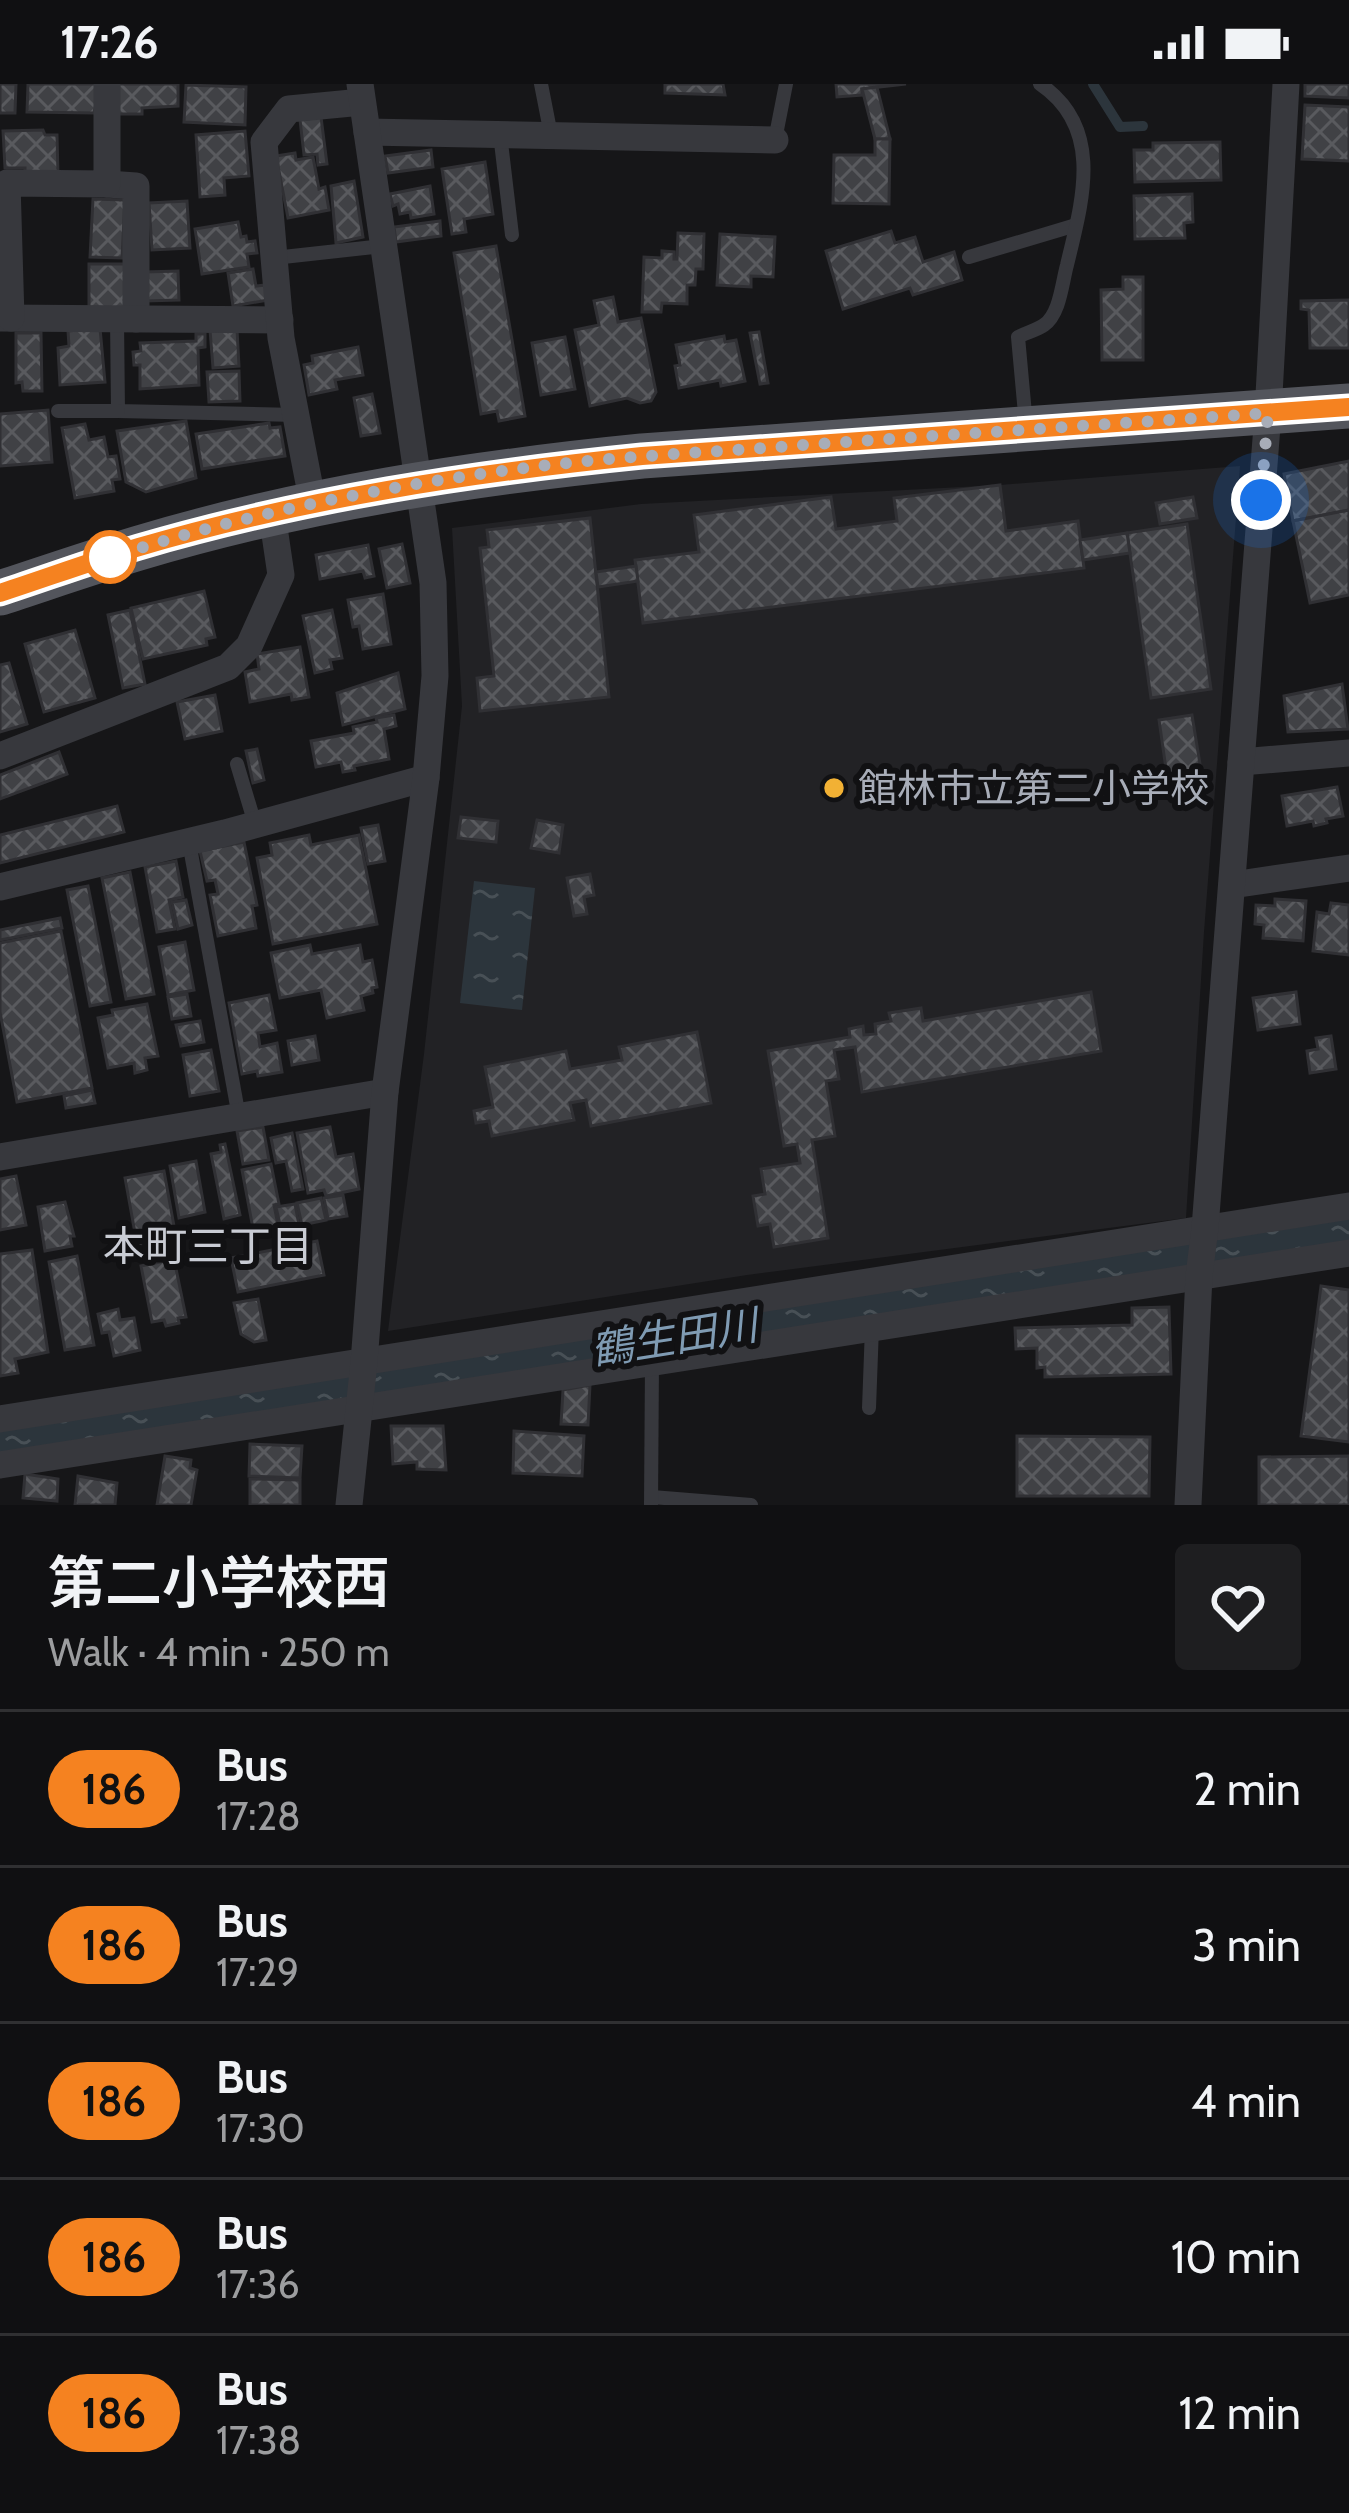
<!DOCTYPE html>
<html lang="en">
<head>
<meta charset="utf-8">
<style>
  body { margin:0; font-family:Cabin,"Noto Sans JP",sans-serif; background:#1e1e20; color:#f1f3f6; height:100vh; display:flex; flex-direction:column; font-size:45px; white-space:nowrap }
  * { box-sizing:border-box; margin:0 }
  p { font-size:39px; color:#9c9d9f }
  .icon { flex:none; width:66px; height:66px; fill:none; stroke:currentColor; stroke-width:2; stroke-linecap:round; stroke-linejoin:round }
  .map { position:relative; height:1421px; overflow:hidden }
  .panel { display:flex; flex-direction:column; background:#101012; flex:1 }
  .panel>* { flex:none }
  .badge { padding:0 24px; border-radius:39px; font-size:42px; line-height:78px }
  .you { position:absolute; width:60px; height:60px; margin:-30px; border:9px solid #fff; border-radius:50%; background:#1a73e8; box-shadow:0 0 0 18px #1a73e833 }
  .map>.badge { position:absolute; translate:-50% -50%; box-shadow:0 0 0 6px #fff }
  .round { display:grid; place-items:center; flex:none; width:126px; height:126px; border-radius:12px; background:#1e1e20 }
  .overview { display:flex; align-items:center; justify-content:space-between; height:204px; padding:0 48px }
  h1 { font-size:57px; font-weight:600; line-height:90px }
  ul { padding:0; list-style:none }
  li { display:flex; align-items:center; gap:36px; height:156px; padding:0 48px; border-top:3px solid #303032 }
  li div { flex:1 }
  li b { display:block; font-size:45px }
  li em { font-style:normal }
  li .badge { min-width:132px; font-weight:700; text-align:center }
  .status { display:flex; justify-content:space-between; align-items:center; height:84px; padding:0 60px; background:#101012; direction:ltr }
  .status svg { height:33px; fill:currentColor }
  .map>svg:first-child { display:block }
  .built { fill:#222225 }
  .water { fill:url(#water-ripples) }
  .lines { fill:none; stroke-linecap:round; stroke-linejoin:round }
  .stream { stroke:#2c353c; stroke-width:10 }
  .building { fill:url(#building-cross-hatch); stroke:#303034; stroke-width:3 }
  .lane { stroke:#37383d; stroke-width:14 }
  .street { stroke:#37383d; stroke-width:27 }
  .primary { stroke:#53555c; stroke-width:45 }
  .line-casing { stroke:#fff; stroke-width:27 }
  .line { stroke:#f58220; stroke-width:18 }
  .walk { stroke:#a8adb8; stroke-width:12; stroke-dasharray:0 21.6 }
  .stop-dot { fill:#fff; stroke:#f58220; stroke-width:6 }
  .poi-dot { fill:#f2b134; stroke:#111113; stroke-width:4.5 }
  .labels { text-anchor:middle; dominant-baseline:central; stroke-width:12; stroke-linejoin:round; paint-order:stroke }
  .poi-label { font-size:39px; fill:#a8adb8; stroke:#111113; text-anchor:start }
  .neighbourhood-label { font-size:42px; fill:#c9ccd4; stroke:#111113 }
  .water-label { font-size:42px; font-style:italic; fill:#7f9bb3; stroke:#111113 }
</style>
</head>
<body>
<div class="status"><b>17:26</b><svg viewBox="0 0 49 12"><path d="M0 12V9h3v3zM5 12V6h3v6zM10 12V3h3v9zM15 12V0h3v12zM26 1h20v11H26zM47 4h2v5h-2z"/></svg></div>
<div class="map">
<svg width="1349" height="1421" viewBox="0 0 1349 1421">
  <defs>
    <pattern id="water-ripples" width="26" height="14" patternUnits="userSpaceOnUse" patternTransform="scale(3)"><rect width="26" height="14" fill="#2c353c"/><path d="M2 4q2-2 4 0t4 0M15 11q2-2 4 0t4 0" fill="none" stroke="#485056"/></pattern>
    <pattern id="building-cross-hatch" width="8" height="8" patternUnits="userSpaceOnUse" patternTransform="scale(3)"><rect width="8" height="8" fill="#404145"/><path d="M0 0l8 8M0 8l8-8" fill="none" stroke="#595a5e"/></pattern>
  </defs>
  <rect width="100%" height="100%" fill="#161618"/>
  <path class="built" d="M 1240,382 L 1204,848 L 1186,1134 L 747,1191 L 388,1247 L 424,970 L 462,622 L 452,444 L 641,420 L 1000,401 Z"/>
  <g class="water">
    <path d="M 474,797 L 535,804 L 522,926 L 460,919 Z"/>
    <path d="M 1349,1135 L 1349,1159 L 0,1368 L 0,1346 Z"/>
  </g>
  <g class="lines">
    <path class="stream" d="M 1093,0 L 1120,43 L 1143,42"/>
  </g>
  <g class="building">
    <path d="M 0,0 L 16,0 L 15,29 L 0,29 Z"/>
    <path d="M 28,0 L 100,0 L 94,29 L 27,28 Z"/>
    <path d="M 116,0 L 178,0 L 178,22 L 142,24 L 142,30 L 117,30 Z"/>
    <path d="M 665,0 L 723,0 L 725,11 L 665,9 Z"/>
    <path d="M 836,0 L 906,0 L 862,5 L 862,11 L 837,13 Z"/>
    <path d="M 1305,0 L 1349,0 L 1349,14 L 1305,12 Z"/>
    <path d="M 186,1 L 246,3 L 245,41 L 184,38 Z"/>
    <path d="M 877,3 L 890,55 L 875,55 L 862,5 Z"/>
    <path d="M 1305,21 L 1349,23 L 1349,77 L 1302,75 Z"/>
    <path d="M 321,33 L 327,80 L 318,81 L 317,70 L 304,71 L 300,36 Z"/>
    <path d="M 43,46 L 45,51 L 57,51 L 58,90 L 25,91 L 25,84 L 5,84 L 3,47 Z"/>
    <path d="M 245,47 L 249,92 L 224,94 L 225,111 L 200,113 L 196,51 Z"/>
    <path d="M 875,55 L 890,55 L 889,120 L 833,119 L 834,71 L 875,71 Z"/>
    <path d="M 1220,58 L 1221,96 L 1135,98 L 1134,66 L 1153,66 L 1153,59 Z"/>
    <path d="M 431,66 L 433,83 L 388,89 L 385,72 Z"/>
    <path d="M 295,69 L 296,76 L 313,73 L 319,105 L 325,103 L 329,126 L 288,134 L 276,72 Z"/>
    <path d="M 485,78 L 493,130 L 464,135 L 466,148 L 452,150 L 442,85 Z"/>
    <path d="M 354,97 L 363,153 L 336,159 L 331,102 Z"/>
    <path d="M 430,102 L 434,130 L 411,134 L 410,128 L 400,130 L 398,120 L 393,122 L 390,110 Z"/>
    <path d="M 1192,110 L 1193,138 L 1184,139 L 1185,154 L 1135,155 L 1134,112 Z"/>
    <path d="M 93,115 L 125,116 L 122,174 L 90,173 Z"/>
    <path d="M 187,117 L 190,164 L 152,166 L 149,119 Z"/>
    <path d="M 440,137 L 441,152 L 396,158 L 394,143 Z"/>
    <path d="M 238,138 L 241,153 L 246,152 L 247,158 L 255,157 L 257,169 L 247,170 L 249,183 L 202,190 L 195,145 Z"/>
    <path d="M 891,147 L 895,159 L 915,153 L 923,178 L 954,168 L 962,196 L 913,211 L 910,204 L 843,225 L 826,167 Z"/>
    <path d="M 678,149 L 704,150 L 703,185 L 696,185 L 695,201 L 687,201 L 687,220 L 662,219 L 661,228 L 642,228 L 644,173 L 662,174 L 662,167 L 674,168 L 674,175 L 677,175 Z"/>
    <path d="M 720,150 L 775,153 L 773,193 L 751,192 L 751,203 L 717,201 Z"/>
    <path d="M 496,162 L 525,332 L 499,337 L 497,327 L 481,330 L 454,169 Z"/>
    <rect x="89" y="180" width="36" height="47"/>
    <path d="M 253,185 L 256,202 L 266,201 L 268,216 L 233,222 L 228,189 Z"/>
    <path d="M 178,187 L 179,216 L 145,217 L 144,188 Z"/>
    <path d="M 1123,193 L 1143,193 L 1143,276 L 1102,276 L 1101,206 L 1123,205 Z"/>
    <path d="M 613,213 L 618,238 L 641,234 L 656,308 L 651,317 L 640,319 L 627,314 L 590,322 L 575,246 L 599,241 L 594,217 Z"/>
    <path d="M 1349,216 L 1349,264 L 1310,264 L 1309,226 L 1301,225 L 1301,217 Z"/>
    <path d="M 100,244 L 105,298 L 60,301 L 58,264 L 69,262 L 68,247 Z"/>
    <path d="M 237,245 L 239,282 L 213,284 L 210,246 Z"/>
    <path d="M 759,248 L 768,299 L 760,300 L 750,249 Z"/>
    <path d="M 16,249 L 41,249 L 42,307 L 23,307 L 22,298 L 16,299 Z"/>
    <path d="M 196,250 L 205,250 L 205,263 L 198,264 L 199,301 L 140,305 L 140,281 L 134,281 L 133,268 L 141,267 L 140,259 L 196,257 Z"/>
    <path d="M 724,252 L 725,258 L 736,256 L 745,297 L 721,302 L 720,296 L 679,304 L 675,282 L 680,281 L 676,261 Z"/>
    <path d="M 565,253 L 575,305 L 541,311 L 532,259 Z"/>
    <path d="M 358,263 L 363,291 L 335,296 L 337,305 L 309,311 L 304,281 L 313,279 L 312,272 Z"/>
    <path d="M 239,287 L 240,317 L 209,318 L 207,288 Z"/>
    <path d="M 372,310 L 380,349 L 361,352 L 354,314 Z"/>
    <path d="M 48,326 L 52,378 L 0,382 L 0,330 Z"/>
    <path d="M 186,337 L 196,394 L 146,408 L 126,398 L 117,347 Z"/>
    <path d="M 269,339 L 270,344 L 280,343 L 285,372 L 202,385 L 196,350 Z"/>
    <path d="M 85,340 L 89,356 L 104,353 L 108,373 L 116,372 L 120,395 L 112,396 L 114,407 L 75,414 L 62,344 Z"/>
    <path d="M 1349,377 L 1349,426 L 1293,437 L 1284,390 Z"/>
    <path d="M 1000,401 L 1006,447 L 1078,437 L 1084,484 L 643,539 L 635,476 L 699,468 L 694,431 L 831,413 L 836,445 L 897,437 L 894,414 Z"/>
    <path d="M 1193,413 L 1197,434 L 1160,440 L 1156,419 Z"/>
    <path d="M 1349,426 L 1349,511 L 1310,519 L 1293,437 Z"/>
    <path d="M 590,434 L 609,613 L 480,627 L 477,594 L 494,592 L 480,464 L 489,463 L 487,446 Z"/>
    <path d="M 1187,440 L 1211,605 L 1151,614 L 1127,449 Z"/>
    <path d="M 1127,449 L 1130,469 L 1083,476 L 1080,456 Z"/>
    <path d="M 402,460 L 410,499 L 387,504 L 379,465 Z"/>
    <path d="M 368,461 L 374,492 L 365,494 L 363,487 L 320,495 L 316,471 Z"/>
    <path d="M 636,482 L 638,497 L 598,503 L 596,488 Z"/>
    <path d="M 204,507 L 215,553 L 206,555 L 207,561 L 143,575 L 131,524 Z"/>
    <path d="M 383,510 L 391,560 L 363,565 L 359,542 L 353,543 L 348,516 Z"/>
    <path d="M 130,526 L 145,600 L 123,604 L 108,531 Z"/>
    <path d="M 332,526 L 342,574 L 330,576 L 332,585 L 315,589 L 303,532 Z"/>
    <path d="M 75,546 L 95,614 L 44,628 L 25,560 Z"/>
    <path d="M 300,563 L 309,613 L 292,616 L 291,610 L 250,618 L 245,588 L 259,585 L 257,570 Z"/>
    <path d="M 9,579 L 27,640 L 0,648 L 0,581 Z"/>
    <path d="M 398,589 L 405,625 L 343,641 L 337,609 Z"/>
    <path d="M 1342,600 L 1348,645 L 1288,648 L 1284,612 Z"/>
    <path d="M 215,611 L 222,647 L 185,655 L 177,618 Z"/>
    <path d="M 394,631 L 396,642 L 384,645 L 389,675 L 354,682 L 355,686 L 343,688 L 341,678 L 316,683 L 311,657 L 354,649 L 353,643 L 377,638 L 376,634 Z"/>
    <path d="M 1192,631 L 1201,686 L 1167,692 L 1159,636 Z"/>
    <path d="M 257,665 L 264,696 L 253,699 L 246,667 Z"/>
    <path d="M 59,668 L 67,690 L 0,715 L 0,691 Z"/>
    <path d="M 1337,703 L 1343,732 L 1326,735 L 1327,739 L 1314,742 L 1313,737 L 1287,742 L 1282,712 Z"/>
    <path d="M 117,722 L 124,748 L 0,779 L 0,751 Z"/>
    <path d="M 461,733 L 498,737 L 496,758 L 458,754 Z"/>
    <path d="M 537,736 L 563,741 L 559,769 L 531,764 Z"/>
    <path d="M 378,741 L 385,777 L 368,780 L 361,744 Z"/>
    <path d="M 309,751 L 311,761 L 359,751 L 377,840 L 273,860 L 257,774 L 272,771 L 270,759 Z"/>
    <path d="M 244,758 L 257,821 L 252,822 L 256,844 L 218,852 L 210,811 L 218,810 L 215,796 L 207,797 L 200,767 Z"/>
    <path d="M 176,777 L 183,813 L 169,816 L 175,845 L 157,848 L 145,783 Z"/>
    <path d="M 130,788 L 154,910 L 126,915 L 102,794 Z"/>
    <path d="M 590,790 L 594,811 L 584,813 L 587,830 L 574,832 L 567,794 Z"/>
    <path d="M 88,802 L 111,918 L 90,922 L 67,806 Z"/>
    <path d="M 1275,815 L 1306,817 L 1303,857 L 1263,854 L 1264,841 L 1255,840 L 1256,821 L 1275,822 Z"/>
    <path d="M 186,816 L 192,841 L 178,845 L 172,818 Z"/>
    <path d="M 1331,819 L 1349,821 L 1349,871 L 1313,867 L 1317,828 L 1329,830 Z"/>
    <path d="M 60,834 L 62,844 L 0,856 L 0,846 Z"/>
    <path d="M 61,847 L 92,1004 L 17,1018 L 0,928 L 0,859 Z"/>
    <path d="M 185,858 L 194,906 L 168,911 L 159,863 Z"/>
    <path d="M 310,861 L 312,870 L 360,861 L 363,878 L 372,876 L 377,903 L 372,904 L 373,909 L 361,912 L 364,926 L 327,934 L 321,906 L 280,914 L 271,869 Z"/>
    <path d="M 1091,908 L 1101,967 L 862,1008 L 855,963 L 834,966 L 839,995 L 826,997 L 835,1052 L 812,1056 L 828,1154 L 774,1163 L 770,1140 L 758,1142 L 753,1112 L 765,1110 L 761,1085 L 800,1079 L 797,1060 L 784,1062 L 768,967 L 850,953 L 849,945 L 863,942 L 864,951 L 876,950 L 875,940 L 891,937 L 889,929 L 921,924 L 923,937 Z"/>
    <path d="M 1296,908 L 1300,940 L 1258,946 L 1253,914 Z"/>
    <path d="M 187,910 L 191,932 L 172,935 L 168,913 Z"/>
    <path d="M 269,911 L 276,946 L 258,949 L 260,963 L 277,959 L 282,988 L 258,992 L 257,987 L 242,990 L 229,919 Z"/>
    <path d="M 147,920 L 158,972 L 145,974 L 147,986 L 135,989 L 134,979 L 108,984 L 98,934 L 113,931 L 112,926 Z"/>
    <path d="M 200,937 L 204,958 L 181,962 L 176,941 Z"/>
    <path d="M 697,948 L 711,1019 L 591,1042 L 586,1016 L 570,1019 L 574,1036 L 492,1052 L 489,1037 L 476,1039 L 474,1027 L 493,1023 L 485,983 L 566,967 L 570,985 L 622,976 L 619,963 Z"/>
    <path d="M 315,952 L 319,976 L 292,981 L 288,957 Z"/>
    <path d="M 1331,952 L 1336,985 L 1310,989 L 1307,967 L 1318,965 L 1316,954 Z"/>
    <path d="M 211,966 L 219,1007 L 190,1012 L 183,971 Z"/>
    <path d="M 92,1006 L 95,1019 L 66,1024 L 64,1012 Z"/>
    <path d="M 263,1043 L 269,1076 L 243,1080 L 237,1047 Z"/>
    <path d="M 330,1043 L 336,1073 L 353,1070 L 359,1105 L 326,1112 L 324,1106 L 308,1109 L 297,1049 Z"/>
    <path d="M 292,1049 L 303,1105 L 292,1107 L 286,1077 L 276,1079 L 271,1054 Z"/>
    <path d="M 225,1060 L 240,1131 L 224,1135 L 211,1070 L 221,1068 L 220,1061 Z"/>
    <path d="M 196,1077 L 205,1128 L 179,1134 L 170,1082 Z"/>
    <path d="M 271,1080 L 279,1120 L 274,1121 L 279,1146 L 254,1150 L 242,1086 Z"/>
    <path d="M 164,1087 L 176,1153 L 137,1160 L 125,1094 Z"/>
    <path d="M 16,1092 L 26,1141 L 0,1146 L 0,1095 Z"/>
    <path d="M 343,1111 L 347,1132 L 328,1135 L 324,1114 Z"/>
    <path d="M 321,1114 L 326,1136 L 302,1141 L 297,1119 Z"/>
    <path d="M 65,1118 L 74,1152 L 70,1152 L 72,1162 L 45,1167 L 38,1123 Z"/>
    <path d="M 295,1120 L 299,1141 L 281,1145 L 276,1123 Z"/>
    <path d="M 317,1157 L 324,1191 L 238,1208 L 231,1174 Z"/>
    <path d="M 32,1166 L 48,1268 L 15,1275 L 18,1289 L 0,1292 L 0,1170 Z"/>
    <path d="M 77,1172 L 94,1261 L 65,1266 L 49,1178 Z"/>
    <path d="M 174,1175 L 186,1233 L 178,1234 L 179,1239 L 166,1242 L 164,1236 L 152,1238 L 141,1182 Z"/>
    <path d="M 1321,1202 L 1349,1206 L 1349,1358 L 1301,1352 Z"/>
    <path d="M 258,1215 L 266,1256 L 254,1258 L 241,1250 L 234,1219 Z"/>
    <path d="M 1169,1223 L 1171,1290 L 1045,1293 L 1045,1283 L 1037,1284 L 1037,1264 L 1016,1265 L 1015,1244 L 1132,1241 L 1132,1224 Z"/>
    <path d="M 118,1225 L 120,1236 L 134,1234 L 140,1266 L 114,1272 L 109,1248 L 102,1249 L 98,1230 Z"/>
    <path d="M 590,1301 L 588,1341 L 561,1340 L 563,1306 Z"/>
    <path d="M 391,1342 L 443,1342 L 446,1386 L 417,1385 L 417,1378 L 393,1380 Z"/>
    <path d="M 514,1347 L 584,1352 L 582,1392 L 513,1389 Z"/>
    <path d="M 1017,1352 L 1150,1353 L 1149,1412 L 1017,1412 Z"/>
    <path d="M 250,1360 L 302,1362 L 300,1394 L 249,1392 Z"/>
    <path d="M 165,1372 L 191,1376 L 190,1384 L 197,1386 L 191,1421 L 157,1421 Z"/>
    <path d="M 1349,1372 L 1349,1421 L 1259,1421 L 1259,1373 Z"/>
    <path d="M 25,1390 L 58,1395 L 57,1417 L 23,1414 Z"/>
    <path d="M 78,1392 L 117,1399 L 115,1421 L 75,1421 Z"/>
    <path d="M 250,1395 L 300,1396 L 300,1421 L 250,1421 Z"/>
  </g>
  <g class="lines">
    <g class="lane">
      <path d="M 541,0 L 551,51"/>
      <path d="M 500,50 L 512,151"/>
      <path d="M 775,56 L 786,0"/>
      <path d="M 969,173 L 1076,141"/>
      <path d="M 274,174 L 383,162"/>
      <path d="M 117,235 L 118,327 L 296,331"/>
      <path d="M 58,327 L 118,327"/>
      <path d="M 1026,341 L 1018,253 C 1025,249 1037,246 1044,241 C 1060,230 1062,199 1067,181 C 1082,118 1105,44 1040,0"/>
      <path d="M 237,680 L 255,740"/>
      <path d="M 189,758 L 239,1033"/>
      <path d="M 869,1324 L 872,1243"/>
      <path d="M 652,1413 L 751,1421"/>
      <path d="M 651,1421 L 652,1278"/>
    </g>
    <g class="street">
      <path d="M 367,48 L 775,56"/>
      <path d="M 107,100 L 136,102 L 136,235"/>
      <path d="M 0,234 L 280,236"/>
      <path d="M 11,234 L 7,99 L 107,100 L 107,0"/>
      <path d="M 313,420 L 281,254 L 264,58 L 289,25 L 362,18"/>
      <path d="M 0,672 L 228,583 L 249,562 L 281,491 L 272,430"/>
      <path d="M 1241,678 L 1349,669"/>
      <path d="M 1232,801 L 1349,784"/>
      <path d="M 0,803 L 225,749 L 426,694"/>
      <path d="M 0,1073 L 385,1008"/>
      <path d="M 0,1335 L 1349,1122"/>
      <path d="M 0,1381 L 1349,1169"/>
      <path d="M 349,1421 L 364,1278 L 385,1008 L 426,694 L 435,592 L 433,499 L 360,0"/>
      <path d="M 1188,1421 L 1199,1192 L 1205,1144 L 1268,329 L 1286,0"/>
    </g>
    <path class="primary" d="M 0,509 C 46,494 92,478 139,464 C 303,415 472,389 642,372 L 1349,322"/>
  </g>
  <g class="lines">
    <g class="line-casing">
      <path id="line" d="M 0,509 C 46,494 92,477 139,463 C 303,415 472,389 642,372 L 1349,323"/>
    </g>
    <use href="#line" class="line"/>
    <path class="walk" d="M 110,473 L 106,475 C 240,430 392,401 532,383 C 622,372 714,368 804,361 C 959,350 1113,340 1268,329 L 1261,416"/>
  </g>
  <circle class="stop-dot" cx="110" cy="473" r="24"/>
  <circle class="poi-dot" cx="834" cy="704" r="12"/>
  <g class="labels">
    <g class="poi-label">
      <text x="858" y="704">館林市立第二小学校</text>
    </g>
    <g class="neighbourhood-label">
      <text x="208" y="1162">本町三丁目</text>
    </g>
    <g class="water-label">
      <text transform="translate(674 1253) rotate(-9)">鶴生田川</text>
    </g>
  </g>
</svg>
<div class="you" style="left:1261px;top:416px"></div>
</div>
<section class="panel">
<div class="overview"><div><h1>第二小学校西</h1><p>Walk · 4 min · 250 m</p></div><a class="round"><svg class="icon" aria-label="heart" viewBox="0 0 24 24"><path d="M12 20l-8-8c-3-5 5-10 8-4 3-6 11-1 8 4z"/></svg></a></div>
<ul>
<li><span class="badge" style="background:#f58220;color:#111">186</span><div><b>Bus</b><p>17:28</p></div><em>2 min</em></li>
<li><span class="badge" style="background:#f58220;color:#111">186</span><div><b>Bus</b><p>17:29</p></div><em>3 min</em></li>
<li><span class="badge" style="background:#f58220;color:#111">186</span><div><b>Bus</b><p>17:30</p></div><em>4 min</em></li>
<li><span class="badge" style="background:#f58220;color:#111">186</span><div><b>Bus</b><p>17:36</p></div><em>10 min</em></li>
<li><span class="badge" style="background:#f58220;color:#111">186</span><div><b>Bus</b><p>17:38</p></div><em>12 min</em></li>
</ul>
</section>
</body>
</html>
